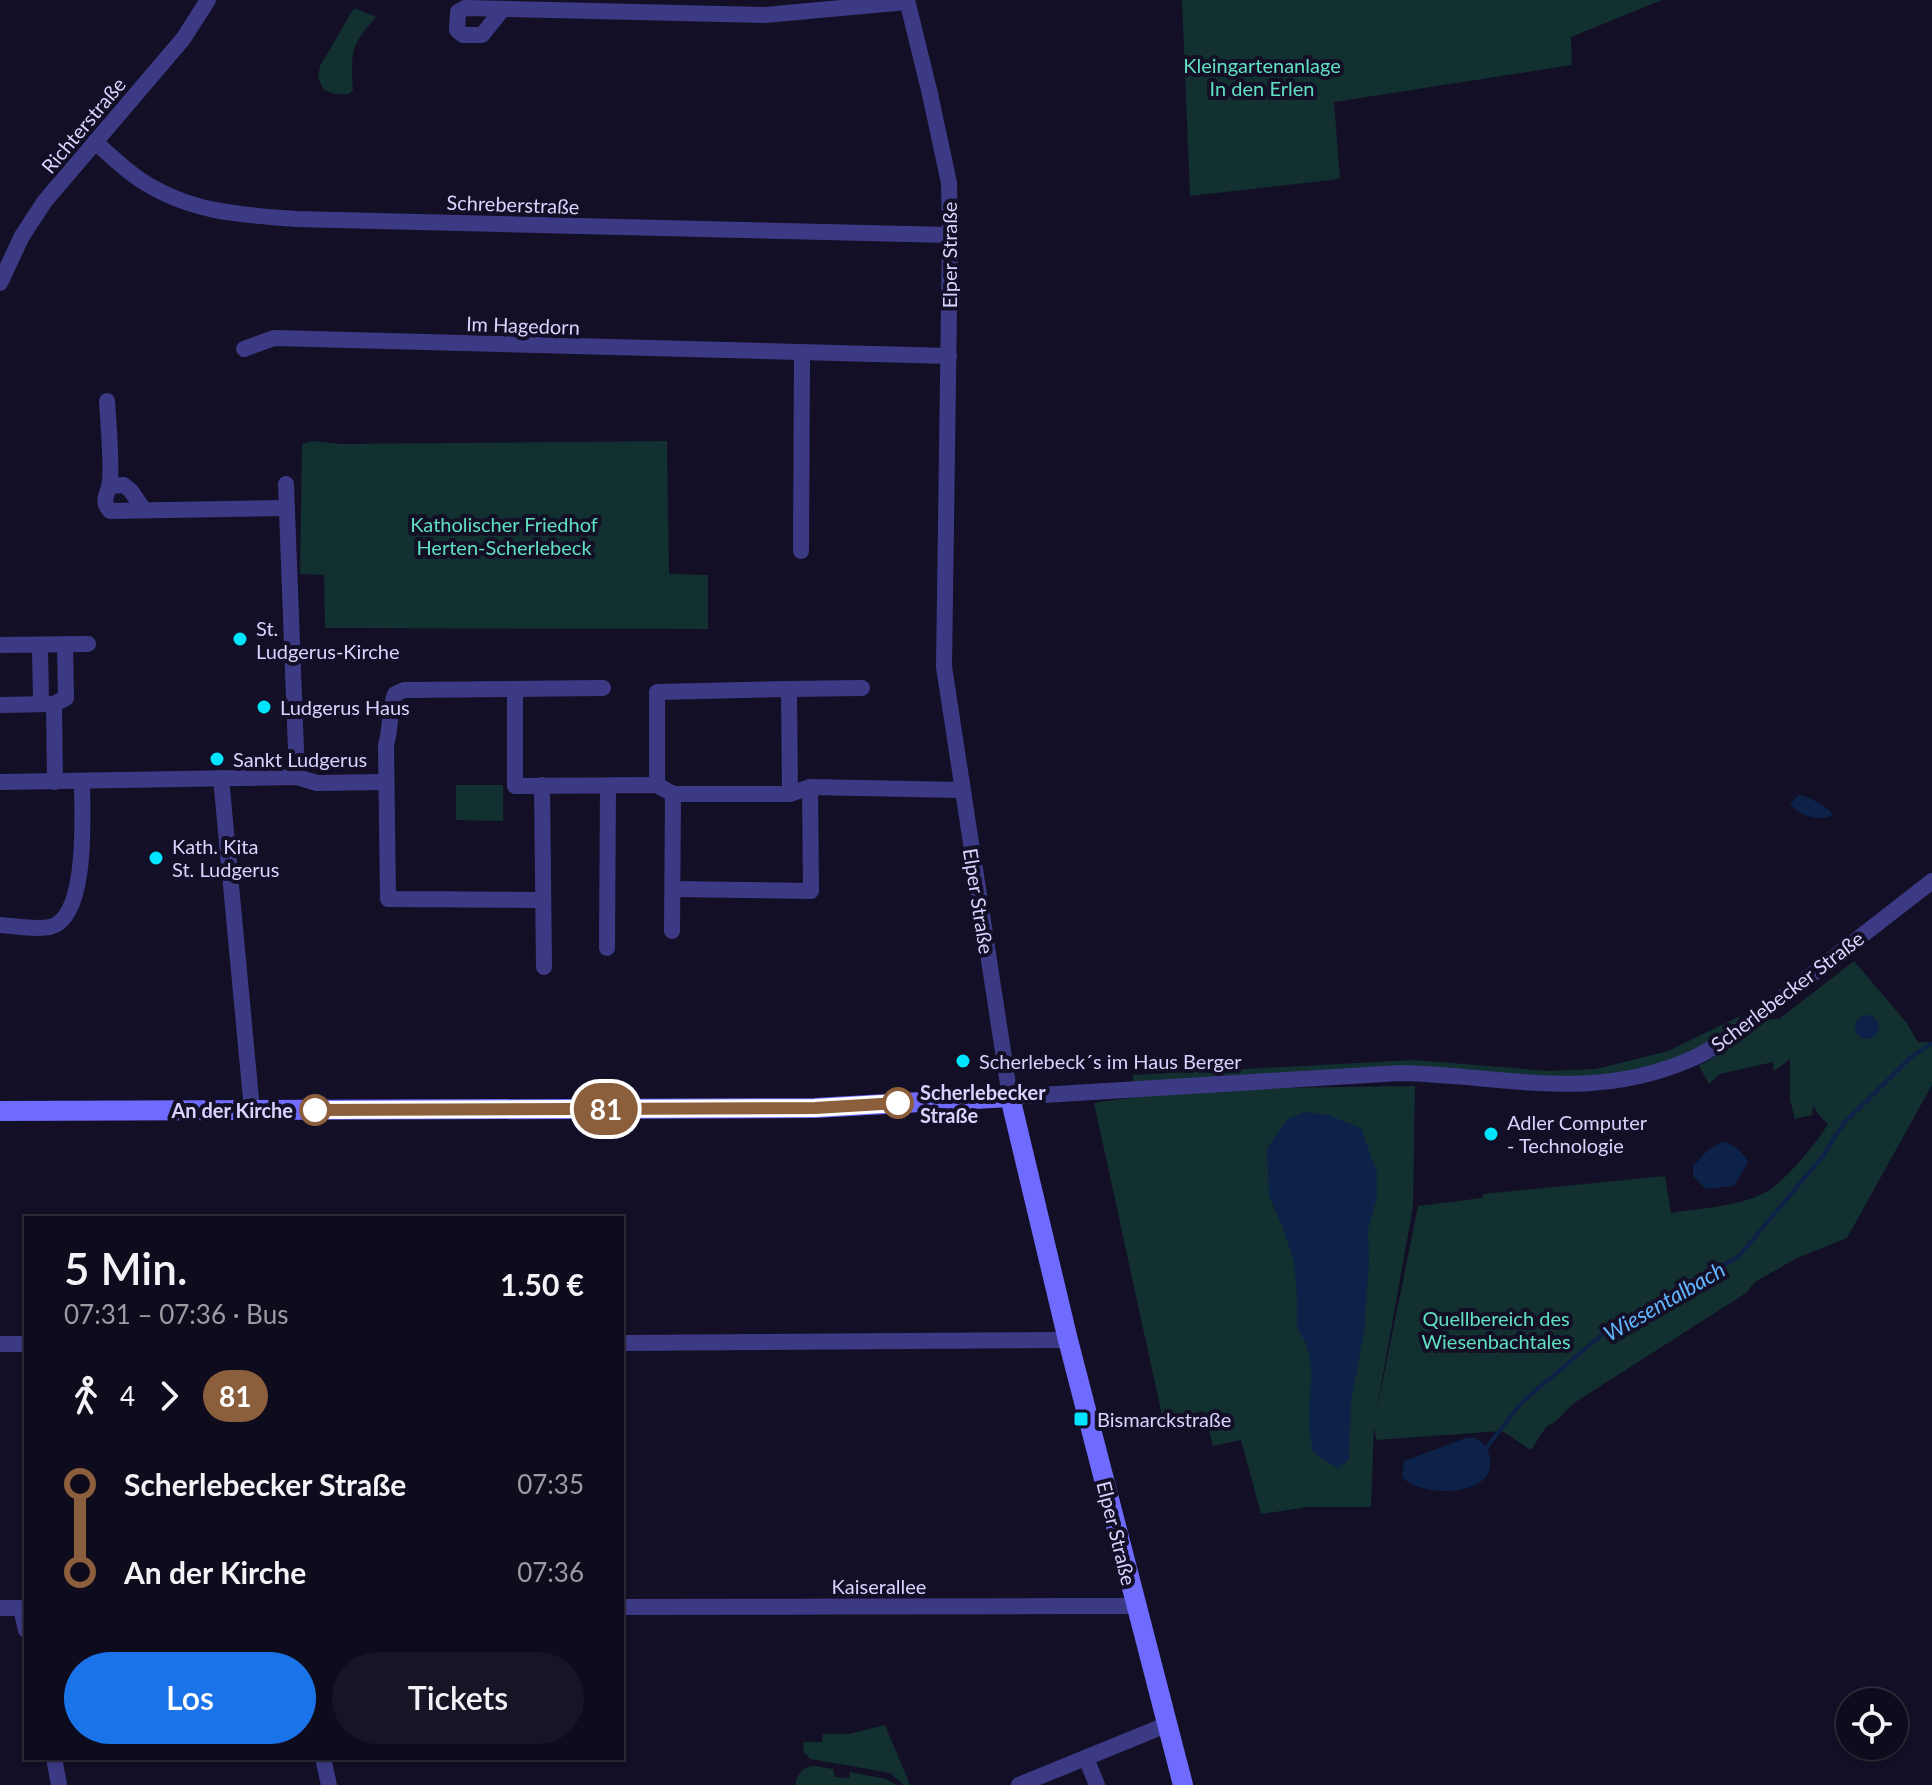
<!DOCTYPE html>
<html lang="de">
<head>
<meta charset="utf-8">
<style>
  body { margin:0; font-family:Lato,sans-serif; background:#171425; color:#f1f3f6; height:100vh; display:flex; flex-direction:column; font-size:30px; white-space:nowrap }
  * { box-sizing:border-box; margin:0 }
  p { font-size:26px; color:#9b9ba3 }
  .icon { flex:none; width:44px; height:44px; fill:none; stroke:currentColor; stroke-width:2; stroke-linecap:round; stroke-linejoin:round }
  .map { position:relative; flex:1; overflow:hidden }
  .side { position:absolute; left:24px; top:1216px; width:600px; height:544px; display:flex; flex-direction:column; background:#0e0b1c; border-radius:0px; box-shadow:0 2px 6px #0004,0 0 0 2px #2e2b3b }
  .side>* { flex:none }
  .badge { padding:0 16px; border-radius:26px; font-size:28px; line-height:52px }
  .fabs { position:absolute; left:1836px; top:1688px; display:grid; gap:16px }
  .fabs a { display:grid; place-items:center; width:72px; height:72px; border-radius:50%; background:#0e0b1c; box-shadow:0 2px 6px #0004,0 0 0 2px #2e2b3b; font-size:40px }
  .map>.badge { position:absolute; translate:-50% -50%; box-shadow:0 0 0 4px #fff }
  .legs { display:flex; align-items:center; gap:12px; height:88px; padding:0 40px; font-size:26px }
  .legs p { margin-inline-start:auto }
  .overview { display:flex; align-items:center; justify-content:space-between; height:136px; padding:0 40px }
  h1 { font-size:44px; font-weight:600; line-height:60px }
  .action { display:flex; gap:16px; margin-top:auto; padding:16px 40px }
  .action a { flex:1; height:92px; border-radius:48px; background:#1a73e8; color:#fff; font-size:32px; font-weight:600; line-height:92px; text-align:center }
  .action a+a { background:#171425; color:#f1f3f6 }
  ul { padding:0 40px; list-style:none }
  li { display:flex; align-items:center; gap:28px; height:88px; font-size:30px }
  li i { display:grid; place-items:center; width:12px; height:100%; margin:0 10px; background:currentColor }
  li i::after { content:''; width:20px; height:20px; margin:-10px; border:6px solid; border-radius:50%; background:#0e0b1c }
  li p { margin-inline-start:auto }
  li:first-child i { background:linear-gradient(#0000 50%,currentColor 0) }
  li:last-child i { background:linear-gradient(currentColor 50%,#0000 0) }
  .map>svg:first-child { display:block }
  .green { fill:#12302f }
  .water { fill:#0c2248 }
  .lines { fill:none; stroke-linecap:round; stroke-linejoin:round }
  .stream { stroke:#0c2248; stroke-width:4 }
  .street { stroke:#3d3a85; stroke-width:16 }
  .secondary { stroke:#6f6bff; stroke-width:20 }
  .line-1-casing { stroke:#fff; stroke-width:18 }
  .line-1 { stroke:#8b5e3c; stroke-width:12 }
  .poi-dot { fill:#00e5ff; stroke:#130f26; stroke-width:3 }
  .stop-1-dot { fill:#fff; stroke:#8b5e3c; stroke-width:4 }
  .labels { text-anchor:middle; dominant-baseline:central; stroke-width:8; stroke-linejoin:round; paint-order:stroke }
  .park-label { font-size:20px; fill:#5fe0c0; stroke:#130f26 }
  .street-label { font-size:20px; fill:#d9d4ff; stroke:#130f26 }
  .poi-label { font-size:20px; fill:#d9d4ff; stroke:#130f26; text-anchor:start }
  .stop-label { font-size:20px; font-weight:bold; fill:#d9d4ff; stroke:#130f26; text-anchor:start }
  .water-label { font-size:22px; font-style:italic; fill:#62b6ff; stroke:#130f26 }
</style>
</head>
<body>
<div class="map">
<svg width="1932" height="1785" viewBox="0 0 1932 1785">
  <rect width="100%" height="100%" fill="#130f26"/>
  <g class="green">
    <path d="M 1182,0 L 1662,0 L 1571,37 L 1572,65 L 1334,102 L 1340,179 L 1190,196 Z"/>
    <path d="M 354,8 L 376,17 C 350,46 351,52 353,90 L 349,94 L 335,94 L 324,90 L 318,78 L 320,66 Z"/>
    <path d="M 313,441 L 341,444 L 667,441 L 669,574 L 708,575 L 708,629 L 325,628 L 324,575 L 300,574 L 302,444 Z"/>
    <path d="M 456,785 L 503,785 L 503,821 L 456,820 Z"/>
    <path d="M 1854,961 L 1906,1022 L 1918,1042 L 1932,1042 L 1932,1085 L 1847,1238 L 1795,1259 L 1755,1282 L 1746,1293 L 1574,1403 L 1555,1422 L 1546,1427 L 1531,1450 L 1502,1431 L 1376,1440 L 1374,1426 L 1371,1507 L 1308,1507 L 1261,1514 L 1241,1440 L 1213,1446 L 1204,1411 L 1163,1420 L 1094,1103 C 1200,1086 1308,1088 1415,1086 L 1413,1207 L 1375,1419 L 1418,1206 L 1482,1198 L 1483,1194 L 1665,1176 L 1671,1213 C 1700,1208 1737,1207 1764,1193 C 1784,1183 1816,1144 1828,1124 L 1818,1114 L 1813,1105 L 1812,1115 L 1795,1119 L 1790,1100 L 1790,1059 L 1774,1071 L 1773,1062 L 1720,1074 L 1709,1084 L 1699,1066 L 1739,1042 L 1767,1019 L 1779,1019 Z"/>
    <path d="M 1740,1016 L 1739,1023 L 1708,1045 L 1666,1062 L 1606,1078 L 1133,1084 L 1133,1075 L 1414,1060 L 1550,1071 L 1596,1069 L 1668,1051 Z"/>
    <path d="M 885,1725 L 910,1785 L 904,1785 L 890,1773 L 811,1759 L 804,1753 L 803,1742 L 822,1742 L 823,1734 L 849,1734 Z"/>
    <path d="M 815,1766 L 833,1769 L 835,1777 L 849,1778 L 850,1772 L 886,1779 L 897,1785 L 795,1785 C 798,1774 802,1766 815,1766 Z"/>
  </g>
  <g class="water">
    <path d="M 1798,795 C 1808,796 1829,807 1833,815 C 1819,822 1800,816 1790,804 Z"/>
    <circle cx="1867" cy="1027" r="12"/>
    <path d="M 1305,1112 L 1328,1115 L 1361,1128 L 1377,1173 L 1377,1198 L 1368,1229 L 1369,1261 L 1364,1333 L 1351,1402 L 1349,1459 L 1338,1469 L 1313,1452 C 1311,1440 1308,1427 1309,1414 C 1310,1385 1317,1353 1297,1329 L 1297,1297 L 1294,1262 L 1283,1228 L 1269,1196 L 1267,1148 L 1289,1118 Z"/>
    <path d="M 1721,1142 C 1731,1141 1744,1153 1748,1162 L 1734,1186 L 1706,1189 L 1693,1176 L 1693,1166 L 1708,1150 Z"/>
    <path d="M 1466,1438 L 1476,1438 C 1484,1444 1489,1448 1490,1459 C 1496,1499 1419,1497 1402,1477 L 1404,1461 Z"/>
  </g>
  <g class="lines">
    <path class="stream" d="M 1487,1447 L 1522,1402 L 1610,1328 L 1738,1257 L 1823,1156 L 1843,1124 L 1911,1057 L 1932,1043"/>
    <g class="street">
      <path d="M 907,0 L 930,94 L 949,183 L 950,235 L 944,667 L 1010,1097 L 1400,1073 C 1503,1075 1589,1103 1689,1060 C 1710,1051 1728,1038 1747,1025 L 1932,881"/>
      <path d="M 503,9 L 482,35 L 463,35 L 457,30 L 458,12 L 465,8 L 765,15 L 907,2"/>
      <path d="M 95,142 C 109,154 123,168 139,179 C 188,212 238,215 296,219 L 950,235"/>
      <path d="M 0,283 L 22,236 L 45,201 L 183,39 L 208,0"/>
      <path d="M 244,349 L 274,338 L 949,356"/>
      <path d="M 107,401 C 108,419 113,473 109,487 C 106,497 102,502 110,511 L 286,508"/>
      <path d="M 286,484 L 297,777"/>
      <path d="M 110,486 L 124,485 L 131,491 L 144,510"/>
      <path d="M 801,551 L 802,352"/>
      <path d="M 0,645 L 88,644"/>
      <path d="M 40,645 L 41,704"/>
      <path d="M 789,689 L 862,688"/>
      <path d="M 515,690 L 515,786 L 657,785 L 673,794 L 790,794 L 810,787 L 961,790"/>
      <path d="M 0,705 L 52,704"/>
      <path d="M 221,778 L 252,1110"/>
      <path d="M 0,782 L 297,777 L 317,783 L 386,782"/>
      <path d="M 55,782 L 54,704 L 66,698 L 65,644"/>
      <path d="M 542,785 L 544,967"/>
      <path d="M 657,785 L 657,692 L 789,689 L 790,794"/>
      <path d="M 673,889 L 811,891 L 810,787"/>
      <path d="M 543,900 L 388,899 L 386,745 C 391,728 389,710 395,694 L 404,690 L 603,688"/>
      <path d="M 0,925 C 15,926 36,930 50,927 C 89,918 82,812 82,781"/>
      <path d="M 672,931 L 673,794"/>
      <path d="M 607,948 L 608,786"/>
      <path d="M 622,1343 L 1068,1340"/>
      <path d="M 0,1344 L 26,1344"/>
      <path d="M 622,1607 L 1135,1606"/>
      <path d="M 0,1608 L 26,1608"/>
      <path d="M 21,1608 L 26,1630"/>
      <path d="M 54,1758 L 59,1785"/>
      <path d="M 323,1758 L 329,1785"/>
      <path d="M 1086,1758 L 1097,1785"/>
      <path d="M 1019,1785 L 1166,1725"/>
    </g>
    <path class="secondary" d="M 0,1111 L 815,1108 L 1010,1097 L 1068,1340 L 1183,1785"/>
  </g>
  <g class="lines">
    <g class="line-1-casing">
      <path id="line-1" d="M 315,1110 L 815,1108 L 898,1103"/>
    </g>
    <use href="#line-1" class="line-1"/>
  </g>
  <g class="poi-dot">
    <circle cx="240" cy="639" r="8"/>
    <circle cx="264" cy="707" r="8"/>
    <circle cx="217" cy="759" r="8"/>
    <circle cx="156" cy="858" r="8"/>
    <circle cx="963" cy="1061" r="8"/>
    <circle cx="1491" cy="1134" r="8"/>
    <rect x="1073" y="1411" width="16" height="16" rx="4"/>
  </g>
  <g class="stop-1-dot">
    <circle cx="898" cy="1103" r="14"/>
    <circle cx="315" cy="1110" r="14"/>
  </g>
  <g class="labels">
    <g class="park-label">
      <text x="1262" y="65">Kleingartenanlage<tspan x="1262" dy="23">In den Erlen</tspan></text>
      <text x="504" y="524">Katholischer Friedhof<tspan x="504" dy="23">Herten-Scherlebeck</tspan></text>
      <text x="1496" y="1318">Quellbereich des<tspan x="1496" dy="23">Wiesenbachtales</tspan></text>
    </g>
    <g class="street-label">
      <text transform="translate(83 125) rotate(-50)">Richterstraße</text>
      <text transform="translate(513 204) rotate(2)">Schreberstraße</text>
      <text transform="translate(949 255) rotate(-90)">Elper Straße</text>
      <text transform="translate(523 325) rotate(2)">Im Hagedorn</text>
      <text transform="translate(979 901) rotate(81)">Elper Straße</text>
      <text transform="translate(1787 991) rotate(-37)">Scherlebecker Straße</text>
      <text transform="translate(1117 1533) rotate(76)">Elper Straße</text>
      <text x="879" y="1586">Kaiserallee</text>
    </g>
    <g class="poi-label">
      <text x="256" y="628">St.<tspan x="256" dy="23">Ludgerus-Kirche</tspan></text>
      <text x="280" y="707">Ludgerus Haus</text>
      <text x="233" y="759">Sankt Ludgerus</text>
      <text x="172" y="846">Kath. Kita<tspan x="172" dy="23">St. Ludgerus</tspan></text>
      <text x="979" y="1061">Scherlebeck´s im Haus Berger</text>
      <text x="1507" y="1122">Adler Computer<tspan x="1507" dy="23">- Technologie</tspan></text>
      <text x="1097" y="1419">Bismarckstraße</text>
    </g>
    <g class="stop-label">
      <text x="920" y="1092">Scherlebecker<tspan x="920" dy="23">Straße</tspan></text>
      <text x="293" y="1110" text-anchor="end">An der Kirche</text>
    </g>
    <g class="water-label">
      <text transform="translate(1664 1301) rotate(-30)">Wiesentalbach</text>
    </g>
  </g>
</svg>
<div class="fabs">
<a><svg class="icon" aria-label="locate" viewBox="0 0 24 24"><circle cx="12" cy="12" r="6"/><path d="M12 2v4M12 18v4M2 12h4M18 12h4"/></svg></a>
</div>
<b class="badge" style="left:606px;top:1109px;background:#8b5e3c;color:#fff">81</b>
<section class="side">
<div class="overview"><div><h1>5 Min.</h1><p>07:31 – 07:36 · Bus</p></div><b>1.50 €</b></div>
<div class="legs"><svg class="icon" aria-label="walk" viewBox="0 0 24 24"><circle cx="13" cy="4" r="2"/><path d="M13 8l-2 6 4 7M11 14l-3 7M7 12l3-4h3l4 4"/></svg>4<svg class="icon" aria-label="forward" viewBox="0 0 24 24"><path d="M9 5l7 7-7 7"/></svg><b class="badge" style="background:#8b5e3c;color:#fff">81</b></div>
<ul>
<li><i style="color:#8b5e3c"></i><b>Scherlebecker Straße</b><p>07:35</p></li>
<li><i style="color:#8b5e3c"></i><b>An der Kirche</b><p>07:36</p></li>
</ul>
<div class="action"><a>Los</a><a>Tickets</a></div>
</section>
</div>
</body>
</html>
